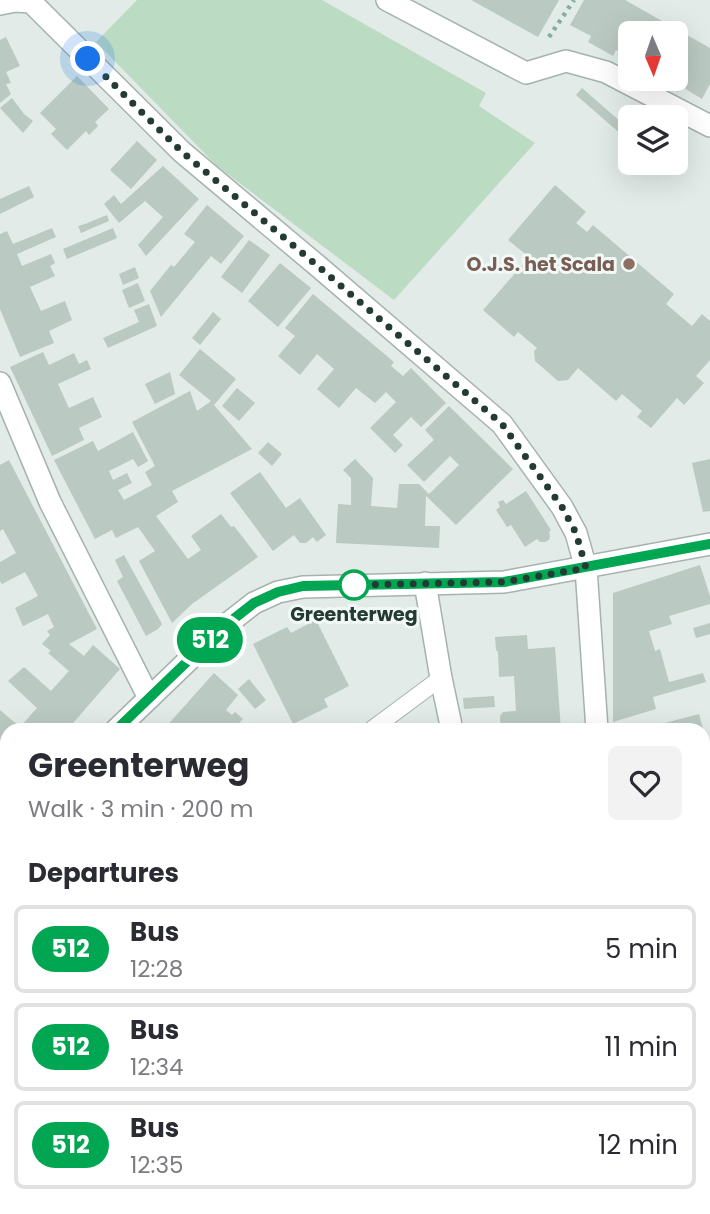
<!DOCTYPE html>
<html lang="en">
<head>
<meta charset="utf-8">
<style>
  body { margin:0; font-family:Poppins,sans-serif; background:#f2f2f3; color:#2b2b33; height:100vh; display:flex; flex-direction:column; font-size:26px; white-space:nowrap }
  * { box-sizing:border-box; margin:0 }
  p { font-size:23px; color:#7c7c81 }
  .icon { flex:none; width:38px; height:38px; fill:none; stroke:currentColor; stroke-width:2; stroke-linecap:round; stroke-linejoin:round }
  .map { position:relative; flex:1; overflow:hidden }
  .side { position:absolute; left:0px; top:723px; width:710px; height:492px; display:flex; flex-direction:column; background:#fff; border-radius:21px 21px 0 0; box-shadow:0 7px 28px #0002 }
  .side>* { flex:none }
  .badge { padding:0 14px; border-radius:23px; font-size:24px; line-height:46px }
  .needle { width:46px; rotate:178deg }
  .fabs { position:absolute; left:618px; top:21px; display:grid; gap:14px }
  .fabs a { display:grid; place-items:center; width:70px; height:70px; border-radius:10px; background:#fff; box-shadow:0 7px 28px #0002; font-size:35px }
  .you { position:absolute; width:35px; height:35px; margin:-18px; border:5px solid #fff; border-radius:50%; background:#1a73e8; box-shadow:0 0 0 10px #1a73e833 }
  .map>.badge { position:absolute; translate:-50% -50%; box-shadow:0 0 0 4px #fff }
  h2 { padding:0 28px; font-size:26px; line-height:63px }
  .round { display:grid; place-items:center; flex:none; width:74px; height:74px; border-radius:10px; background:#f2f2f3 }
  .head { display:flex; align-items:center; justify-content:space-between; height:119px; padding:0 28px }
  h1 { font-size:33px; font-weight:700; line-height:52px }
  ul { padding:0; list-style:none }
  li { display:flex; align-items:center; gap:21px; height:88px; margin:0 14px 10px; padding:0 14px; border:4px solid #e1e1e2; border-radius:10px }
  li div { flex:1 }
  li b { display:block; font-size:26px }
  li em { font-style:normal }
  li .badge { min-width:77px; font-weight:700; text-align:center }
  .map>svg:first-child { display:block }
  .green { fill:#bbdbc3 }
  .building { fill:#bac9c2 }
  .lines { fill:none; stroke-linecap:round; stroke-linejoin:round }
  .lane-casing { stroke:#a5b3ae; stroke-width:18 }
  .street-casing { stroke:#a5b3ae; stroke-width:24 }
  .path { stroke:#83ad9f; stroke-width:4.5; stroke-dasharray:3.5 5; stroke-linecap:butt }
  .lane { stroke:#fff; stroke-width:16 }
  .street { stroke:#fff; stroke-width:21 }
  .line-casing { stroke:#fff; stroke-width:16 }
  .line { stroke:#00a651; stroke-width:10 }
  .walk { stroke:#233b34; stroke-width:7; stroke-dasharray:0 12.6 }
  .education-dot { fill:#8d6e63; stroke:#f2f8f5; stroke-width:2.5 }
  .stop-dot { fill:#fff; stroke:#00a651; stroke-width:3.5 }
  .labels { text-anchor:middle; dominant-baseline:central; stroke-width:6; stroke-linejoin:round; paint-order:stroke }
  .education-label { font-size:19px; font-weight:bold; fill:#785e54; stroke:#f2f8f5; text-anchor:end }
  .stop-label { font-size:19px; font-weight:bold; fill:#233b34; stroke:#f2f8f5 }
</style>
</head>
<body>
<div class="map">
<svg width="710" height="1214" viewBox="0 0 710 1214">
  <rect width="100%" height="100%" fill="#e2ebe7"/>
  <path class="green" d="M 137,0 L 322,0 L 486,93 L 479,106 L 535,143 L 394,300 L 217,166 L 96,42 Z"/>
  <g class="building">
    <path d="M 471,0 L 559,0 L 538,37 Z"/>
    <path d="M 584,0 L 625,0 L 710,48 L 710,84 L 702,99 L 681,86 L 678,92 L 655,79 L 676,79 L 676,33 L 630,33 L 630,58 L 616,50 L 613,56 L 588,42 L 591,36 L 570,25 Z"/>
    <path d="M 6,37 L 20,66 L 6,72 L 11,83 L 6,84 L 11,94 L 0,103 L 0,40 Z"/>
    <path d="M 77,76 L 109,109 L 95,122 L 98,126 L 89,135 L 86,131 L 67,150 L 51,134 L 56,129 L 40,113 Z"/>
    <path d="M 582,88 L 630,130 L 630,142 L 576,95 Z"/>
    <path d="M 12,98 L 24,114 L 33,121 L 23,133 L 0,108 Z"/>
    <path d="M 137,141 L 157,160 L 131,189 L 110,170 Z"/>
    <path d="M 163,166 L 199,199 L 146,256 L 138,245 L 163,217 L 145,201 L 119,223 L 104,204 L 114,195 L 121,204 Z"/>
    <path d="M 555,185 L 586,212 L 576,223 L 587,232 L 593,225 L 674,294 L 666,304 L 692,326 L 702,314 L 710,321 L 710,360 L 696,376 L 704,383 L 684,405 L 677,398 L 651,428 L 637,417 L 642,411 L 622,394 L 616,401 L 578,368 L 568,380 L 558,381 L 535,361 L 534,351 L 537,348 L 518,332 L 514,337 L 483,310 L 529,257 L 508,240 Z"/>
    <path d="M 29,186 L 34,197 L 0,214 L 0,199 Z"/>
    <path d="M 207,205 L 244,236 L 221,264 L 211,256 L 161,317 L 150,291 L 171,265 L 174,267 L 195,242 L 184,234 Z"/>
    <path d="M 107,215 L 109,221 L 81,233 L 78,226 L 85,224 Z"/>
    <path d="M 52,228 L 56,237 L 17,254 L 22,266 L 51,254 L 55,263 L 50,266 L 55,276 L 30,287 L 41,311 L 65,301 L 72,320 L 49,331 L 54,343 L 20,357 L 0,309 L 0,234 L 7,231 L 13,244 Z"/>
    <path d="M 113,228 L 117,238 L 67,259 L 63,249 Z"/>
    <path d="M 249,240 L 270,255 L 242,293 L 221,277 Z"/>
    <path d="M 280,263 L 311,288 L 278,327 L 248,301 Z"/>
    <path d="M 135,267 L 139,278 L 123,285 L 119,274 Z"/>
    <path d="M 138,283 L 145,301 L 129,308 L 122,290 Z"/>
    <path d="M 313,294 L 394,362 L 391,366 L 403,376 L 411,368 L 446,403 L 421,427 L 411,417 L 393,435 L 403,445 L 395,453 L 370,428 L 396,402 L 386,392 L 375,403 L 356,388 L 339,408 L 317,389 L 334,369 L 317,354 L 300,375 L 278,356 L 295,336 L 285,328 Z"/>
    <path d="M 149,304 L 157,326 L 108,348 L 103,338 L 139,322 L 134,310 Z"/>
    <path d="M 213,312 L 221,319 L 200,345 L 192,338 Z"/>
    <path d="M 200,349 L 236,379 L 214,405 L 252,449 L 172,491 L 178,502 L 156,516 L 188,559 L 201,550 L 191,536 L 221,514 L 231,527 L 234,526 L 258,557 L 192,604 L 172,623 L 139,561 L 155,551 L 138,527 L 116,538 L 112,530 L 95,539 L 54,460 L 93,441 L 98,451 L 133,432 L 148,461 L 138,467 L 133,459 L 109,471 L 113,480 L 127,473 L 132,483 L 118,490 L 124,500 L 152,485 L 145,472 L 155,466 L 132,422 L 190,391 L 197,411 L 211,401 L 179,375 Z"/>
    <path d="M 43,352 L 49,365 L 74,353 L 79,364 L 87,360 L 91,369 L 58,384 L 69,408 L 93,397 L 102,417 L 79,428 L 84,440 L 52,456 L 10,367 Z"/>
    <path d="M 170,372 L 175,394 L 155,404 L 145,384 Z"/>
    <path d="M 237,388 L 255,403 L 239,421 L 222,406 Z"/>
    <path d="M 449,406 L 513,469 L 456,525 L 426,496 L 425,526 L 440,526 L 439,548 L 336,543 L 338,504 L 351,505 L 351,478 L 343,470 L 355,459 L 373,478 L 371,506 L 397,508 L 399,484 L 419,484 L 429,494 L 459,465 L 450,456 L 424,482 L 407,465 L 434,440 L 425,430 Z"/>
    <path d="M 268,442 L 282,454 L 272,466 L 258,453 Z"/>
    <path d="M 710,459 L 710,511 L 703,512 L 692,463 Z"/>
    <path d="M 9,460 L 97,629 L 69,644 L 84,656 L 93,645 L 120,669 L 67,730 L 7,730 L 7,797 L 0,805 L 0,750 L 5,744 L 0,739 L 0,710 L 20,727 L 37,708 L 8,681 L 24,667 L 51,691 L 69,671 L 48,653 L 51,651 L 42,644 L 50,635 L 47,631 L 54,627 L 48,614 L 23,626 L 15,608 L 38,596 L 25,572 L 2,584 L 0,581 L 0,562 L 16,553 L 3,529 L 0,531 L 0,465 Z"/>
    <path d="M 260,472 L 286,508 L 300,498 L 326,535 L 317,542 L 313,537 L 306,543 L 300,543 L 294,535 L 273,551 L 230,493 Z"/>
    <path d="M 526,491 L 551,530 L 549,532 L 550,536 L 549,540 L 545,542 L 540,542 L 537,539 L 525,547 L 511,525 L 507,527 L 496,510 L 500,507 L 498,502 L 503,500 L 506,504 Z"/>
    <path d="M 124,555 L 162,624 L 158,629 L 146,636 L 117,581 L 123,577 L 115,560 Z"/>
    <path d="M 700,565 L 710,596 L 710,604 L 669,616 L 672,624 L 649,631 L 655,651 L 660,649 L 669,682 L 703,673 L 706,682 L 653,697 L 656,709 L 613,722 L 613,593 Z"/>
    <path d="M 316,620 L 349,686 L 324,699 L 328,707 L 293,724 L 253,644 L 287,627 L 291,633 Z"/>
    <path d="M 710,623 L 710,634 L 696,638 L 693,628 Z"/>
    <path d="M 527,635 L 528,649 L 555,647 L 561,730 L 501,730 L 500,716 L 503,712 L 516,711 L 514,676 L 499,677 L 498,652 L 496,650 L 495,637 Z"/>
    <path d="M 214,673 L 238,695 L 226,710 L 232,715 L 235,712 L 243,719 L 233,730 L 163,730 Z"/>
    <path d="M 249,679 L 266,700 L 255,709 L 238,689 Z"/>
    <path d="M 494,696 L 495,707 L 464,709 L 463,698 Z"/>
    <path d="M 699,714 L 703,729 L 642,730 L 642,729 Z"/>
    <path d="M 710,784 L 710,824 L 704,825 L 704,786 Z"/>
    <path d="M 0,927 L 7,933 L 7,958 L 2,962 L 7,967 L 7,980 L 0,988 Z"/>
    <path d="M 704,979 L 710,995 L 710,1027 L 704,1030 Z"/>
    <path d="M 7,986 L 7,1028 L 3,1032 L 0,1029 L 0,994 Z"/>
    <path d="M 7,1076 L 7,1124 L 0,1119 L 0,1078 L 3,1081 Z"/>
    <path d="M 71,1208 L 106,1208 L 100,1214 L 65,1214 Z"/>
  </g>
  <g class="lines">
    <g class="lane-casing">
      <path id="lane" d="M 371,730 L 441,678"/>
    </g>
    <g class="street-casing">
      <g id="street">
        <path d="M 387,0 L 526,73 L 566,61 L 606,72 L 710,126"/>
        <path d="M 0,4 L 15,1 L 31,2 L 182,152 L 319,267 L 502,424 L 562,507 L 576,533 L 586,568 L 597,730"/>
        <path d="M 0,383 L 50,502 L 149,698"/>
        <path d="M 425,583 L 441,678 L 452,730"/>
        <path d="M 116,730 L 222,628 L 254,603 L 278,592 L 303,587 L 504,582 L 710,544"/>
        <path d="M 0,842 L 7,835"/>
        <path d="M 704,911 L 710,910"/>
        <path d="M 704,1125 L 710,1139"/>
        <path d="M 537,1208 L 540,1214"/>
        <path d="M 155,1214 L 156,1214"/>
      </g>
    </g>
    <g class="path">
      <path d="M 549,37 L 574,0"/>
      <path d="M 704,1204 L 710,1201"/>
      <path d="M 225,1214 L 231,1208"/>
      <path d="M 679,1214 L 695,1208"/>
    </g>
    <use href="#lane" class="lane"/>
    <use href="#street" class="street"/>
  </g>
  <g class="lines">
    <g class="line-casing">
      <path id="line" d="M 116,730 L 222,628 L 254,603 L 278,592 L 303,586 L 504,582 L 710,544"/>
    </g>
    <use href="#line" class="line"/>
    <path class="walk" d="M 88,59 L 182,152 L 319,267 L 502,424 L 562,507 L 576,533 L 586,568 L 504,582 L 352,585 L 354,585"/>
  </g>
  <circle class="education-dot" cx="629" cy="264" r="7"/>
  <circle class="stop-dot" cx="354" cy="585" r="14"/>
  <g class="labels">
    <g class="education-label">
      <text x="615" y="264">O.J.S. het Scala</text>
    </g>
    <g class="stop-label">
      <text x="354" y="614">Greenterweg</text>
    </g>
  </g>
</svg>
<div class="fabs">
<a><svg class="needle" viewBox="-14 -14 28 28"><path d="M0-13l5 13h-10z" fill="#e53935"/><path d="M0 13l5-13h-10z" fill="#7c7c81"/></svg></a>
<a><svg class="icon" aria-label="layers" viewBox="0 0 24 24"><path d="M12 4l9 5-9 5-9-5zM3 14l9 5 9-5"/></svg></a>
</div>
<div class="you" style="left:88px;top:59px"></div>
<b class="badge" style="left:210px;top:640px;background:#00a651;color:#fff">512</b>
<section class="side">
<div class="head"><div><h1>Greenterweg</h1><p>Walk · 3 min · 200 m</p></div><a class="round"><svg class="icon" aria-label="heart" viewBox="0 0 24 24"><path d="M12 20l-8-8c-3-5 5-10 8-4 3-6 11-1 8 4z"/></svg></a></div>
<h2>Departures</h2>
<ul>
<li><span class="badge" style="background:#00a651;color:#fff">512</span><div><b>Bus</b><p>12:28</p></div><em>5 min</em></li>
<li><span class="badge" style="background:#00a651;color:#fff">512</span><div><b>Bus</b><p>12:34</p></div><em>11 min</em></li>
<li><span class="badge" style="background:#00a651;color:#fff">512</span><div><b>Bus</b><p>12:35</p></div><em>12 min</em></li>
</ul>
</section>
</div>
</body>
</html>
